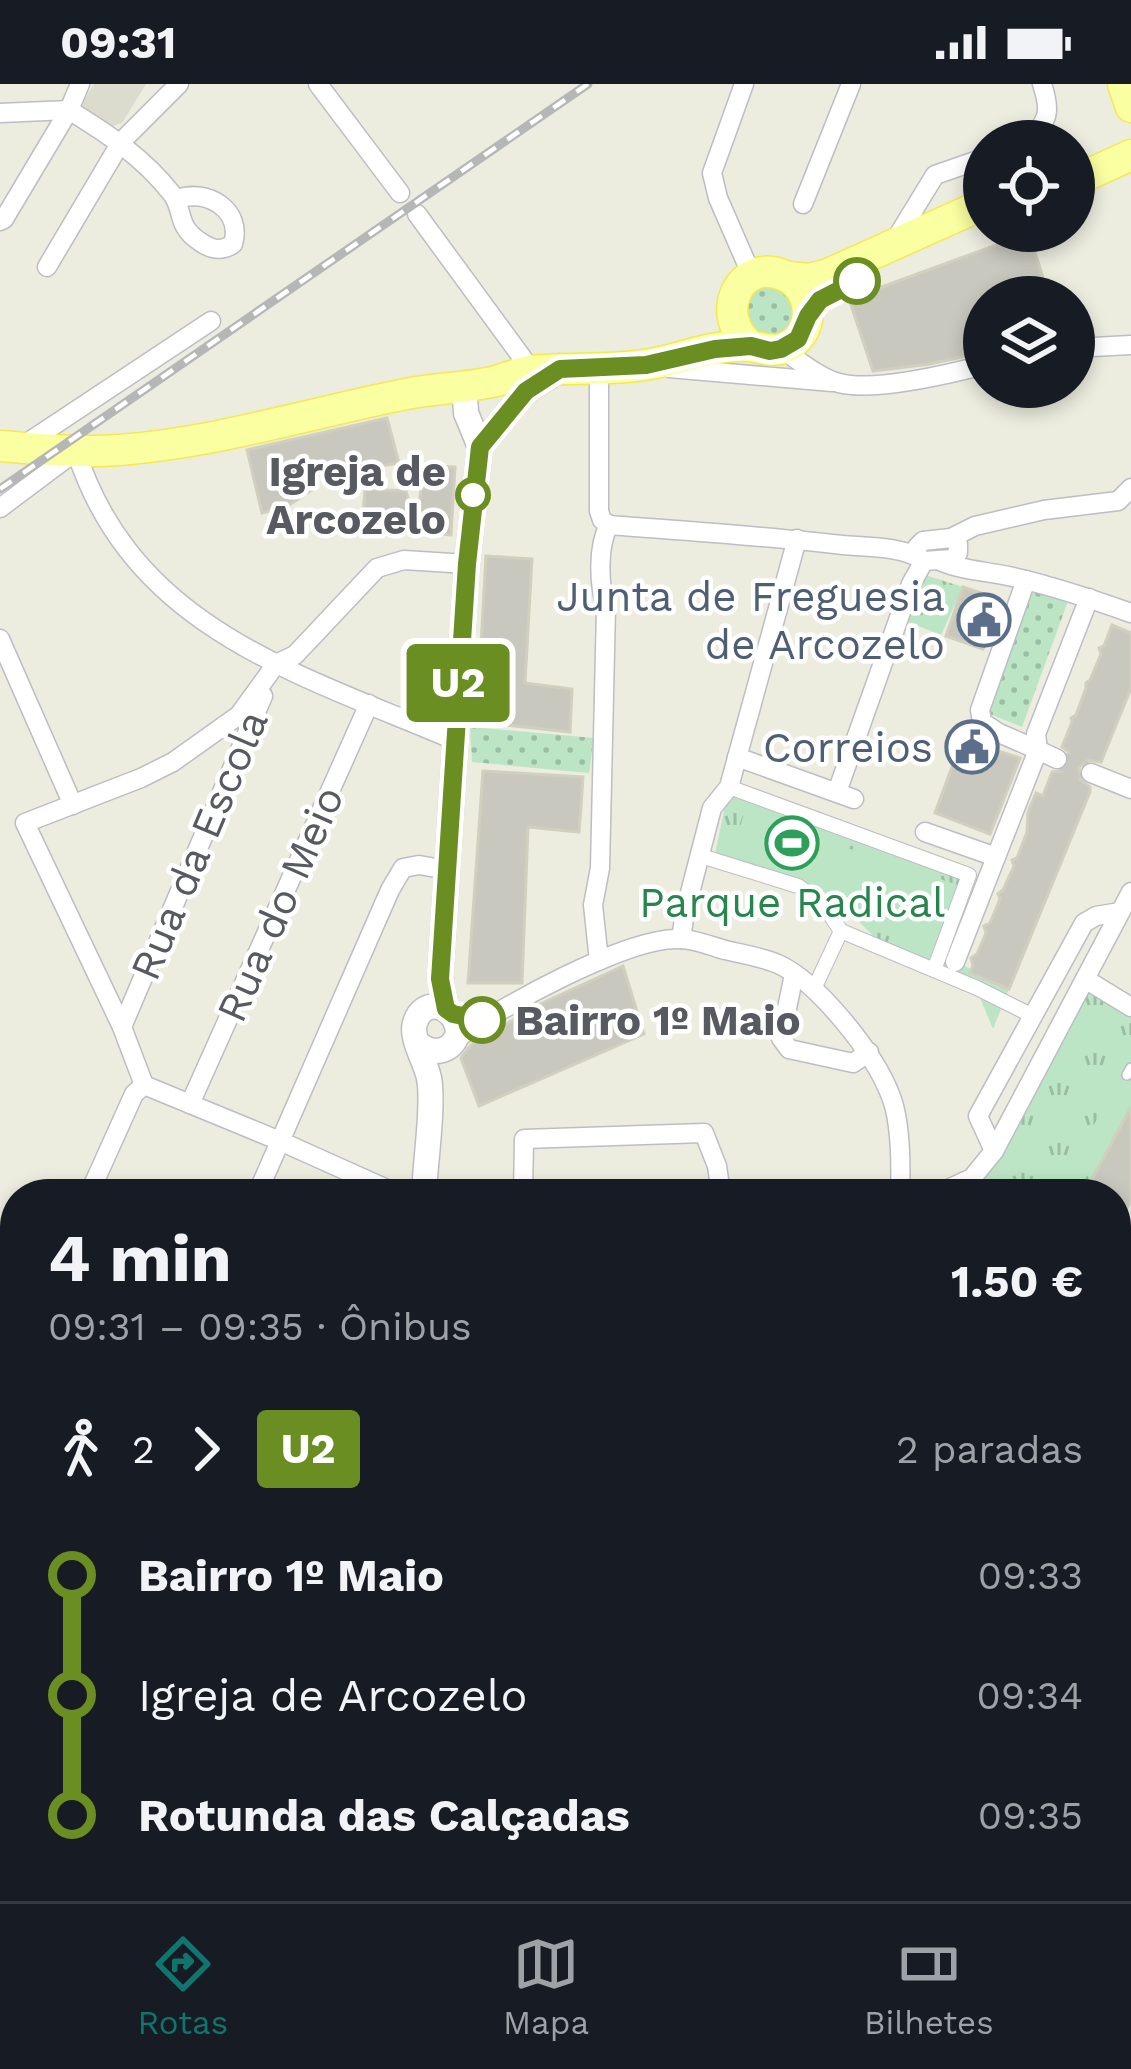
<!DOCTYPE html>
<html lang="pt">
<head>
<meta charset="utf-8">
<style>
  body { margin:0; font-family:"Work Sans",sans-serif; background:#242831; color:#f1f3f6; height:100vh; display:flex; flex-direction:column; font-size:45px; white-space:nowrap }
  * { box-sizing:border-box; margin:0 }
  p { font-size:39px; color:#9ea1a6 }
  .icon { flex:none; width:66px; height:66px; fill:none; stroke:currentColor; stroke-width:2; stroke-linecap:round; stroke-linejoin:round }
  .map { position:relative; flex:1; overflow:hidden }
  .panel { position:absolute; left:0px; top:1095px; width:1131px; height:723px; display:flex; flex-direction:column; background:#171b24; border-radius:48px 48px 0 0; box-shadow:0 6px 18px #0003 }
  .panel>* { flex:none }
  .badge { padding:0 24px; border-radius:9px; font-size:42px; line-height:78px }
  .controls { position:absolute; left:963px; top:36px; display:grid; gap:24px }
  .controls a { display:grid; place-items:center; width:132px; height:132px; border-radius:50%; background:#171b24; box-shadow:0 6px 18px #0003; font-size:60px }
  .map>.badge { position:absolute; translate:-50% -50%; box-shadow:0 0 0 6px #fff }
  .legs { display:flex; align-items:center; gap:18px; height:132px; padding:0 48px; font-size:39px }
  .legs p { margin-inline-start:auto }
  .overview { display:flex; align-items:center; justify-content:space-between; height:204px; padding:0 48px }
  h1 { font-size:66px; font-weight:700; line-height:90px }
  ul { padding:0 48px; list-style:none }
  li { display:flex; align-items:center; gap:42px; height:120px; font-size:45px }
  li i { display:grid; place-items:center; width:18px; height:100%; margin:0 15px; background:currentColor }
  li i::after { content:''; width:30px; height:30px; margin:-15px; border:9px solid; border-radius:50%; background:#171b24 }
  li p { margin-inline-start:auto }
  li:first-child i { background:linear-gradient(#0000 50%,currentColor 0) }
  li:last-child i { background:linear-gradient(currentColor 50%,#0000 0) }
  .status { display:flex; justify-content:space-between; align-items:center; height:84px; padding:0 60px; background:#171b24; direction:ltr }
  .status svg { height:33px; fill:currentColor }
  .menu { display:flex; justify-content:space-around; align-items:center; height:168px; border-top:3px solid #363941; background:#171b24; font-size:33px; color:#9ea1a6 }
  .menu a { display:grid; justify-items:center; gap:6px }
  .menu .selected { color:#0f766e }
  .map>svg:first-child { display:block }
  .education { fill:#dcdcce }
  .medical { fill:#fbe4d9 }
  .grass { fill:url(#grass-dots) }
  .park { fill:url(#park-tufts) }
  .pitch { fill:#bbe5c4 }
  .building { fill:#c9c8bf; stroke:#d1cfbe; stroke-width:3 }
  .lines { fill:none; stroke-linecap:round; stroke-linejoin:round }
  .minor-tunnel { stroke:#c7c8c0; stroke-width:18; stroke-dasharray:18 9; stroke-linecap:butt }
  .service-casing { stroke:#bdbdc4; stroke-width:12 }
  .pedestrian-casing { stroke:#bdbdc4; stroke-width:16 }
  .minor-casing { stroke:#bdbdc4; stroke-width:21 }
  .tertiary-casing { stroke:#bdbdc4; stroke-width:27 }
  .secondary-casing { stroke:#bcbec6; stroke-width:30 }
  .primary-casing { stroke:#f4e951; stroke-width:33 }
  .service { stroke:#fff; stroke-width:9 }
  .pedestrian { stroke:#fff; stroke-width:14 }
  .minor { stroke:#fff; stroke-width:18 }
  .tertiary { stroke:#fff; stroke-width:24 }
  .secondary { stroke:#fff; stroke-width:27 }
  .primary { stroke:#faffa2; stroke-width:30 }
  .rail-casing { stroke:#b5b6b6; stroke-width:9 }
  .rail { stroke:#fff; stroke-width:4.5; stroke-dasharray:14; stroke-linecap:butt }
  .line-1-casing { stroke:#fff; stroke-width:27 }
  .line-1 { stroke:#6b8e23; stroke-width:18 }
  .stop-1-dot { fill:#fff; stroke:#6b8e23; stroke-width:6 }
  .labels { text-anchor:middle; dominant-baseline:central; stroke-width:9; stroke-linejoin:round; paint-order:stroke }
  .stop-label { font-size:42px; font-weight:bold; fill:#585a61; stroke:#fff; text-anchor:end }
  .service-label { font-size:42px; fill:#4e5e75; stroke:#fff; text-anchor:end }
  .street-label { font-size:42px; fill:#585a61; stroke:#fff }
  .leisure-label { font-size:42px; fill:#27864d; stroke:#fff }
</style>
</head>
<body>
<div class="status"><b>09:31</b><svg viewBox="0 0 49 12"><path d="M0 12V9h3v3zM5 12V6h3v6zM10 12V3h3v9zM15 12V0h3v12zM26 1h20v11H26zM47 4h2v5h-2z"/></svg></div>
<div class="map">
<svg width="1131" height="1817" viewBox="0 0 1131 1817">
  <defs>
    <pattern id="grass-dots" width="8" height="8" patternUnits="userSpaceOnUse" patternTransform="scale(3)"><rect width="8" height="8" fill="#bbe5c4"/><path d="M2 2h.1M6 6h.1" fill="none" stroke="#9bbda3" stroke-width="1.8" stroke-linecap="round"/></pattern>
    <pattern id="park-tufts" width="24" height="20" patternUnits="userSpaceOnUse" patternTransform="scale(3)"><rect width="24" height="20" fill="#bbe5c4"/><path d="M3 7l-1-3M5 7V3M7 7l1-3M15 17l-1-3M17 17v-4M19 17l1-3" fill="none" stroke="#9bbda3"/></pattern>
  </defs>
  <rect width="100%" height="100%" fill="#ececdf"/>
  <path class="education" d="M 94,0 L 146,0 L 122,39 L 110,43 L 83,24 L 83,18 Z"/>
  <path class="medical" d="M 1131,1655 L 1131,1817 L 719,1817 L 755,1803 L 1116,1803 L 1116,1661 Z"/>
  <g class="grass">
    <path d="M 767,198 L 792,211 L 794,238 L 781,252 L 755,252 L 740,221 L 743,212 Z"/>
    <path d="M 1026,496 L 1071,509 L 1022,643 L 980,626 Z"/>
    <path d="M 470,643 L 594,654 L 589,689 L 472,678 Z"/>
  </g>
  <g class="park">
    <path d="M 925,491 L 963,503 L 941,551 L 906,537 Z"/>
    <path d="M 729,703 L 973,792 L 946,872 L 1009,905 L 993,945 L 976,904 L 889,868 L 832,810 L 798,802 L 714,775 Z"/>
    <path d="M 1088,900 L 1131,924 L 1131,1023 L 1084,1110 L 977,1110 L 973,1094 Z"/>
    <path d="M 603,1803 L 755,1803 L 719,1817 L 566,1817 Z"/>
  </g>
  <g class="pitch">
    <path d="M 747,716 L 849,754 L 847,764 L 961,802 L 938,863 L 872,831 L 875,821 L 798,802 L 731,780 Z"/>
    <path d="M 1127,982 L 1131,983 L 1131,1012 L 1077,1110 L 1055,1110 Z"/>
  </g>
  <g class="building">
    <path d="M 1029,149 L 1049,213 L 984,213 L 984,268 L 930,280 L 873,287 L 849,215 Z"/>
    <path d="M 387,334 L 399,379 L 297,395 L 298,402 L 316,403 L 286,423 L 262,429 L 247,366 Z"/>
    <path d="M 423,382 L 455,383 L 451,451 L 362,444 L 365,405 L 406,407 L 417,445 Z"/>
    <path d="M 486,472 L 532,475 L 525,599 L 572,605 L 570,648 L 505,641 L 505,614 L 478,613 Z"/>
    <path d="M 963,503 L 999,515 L 983,565 L 946,552 Z"/>
    <path d="M 1112,541 L 1131,549 L 1131,604 L 1101,678 L 1088,676 L 1079,683 L 1080,696 L 1090,703 L 1090,708 L 1009,905 L 970,889 L 973,881 L 971,874 L 977,870 L 986,849 L 984,842 L 990,839 L 1000,815 L 998,810 L 1003,806 L 1014,782 L 1012,776 L 1017,774 L 1027,748 L 1028,728 L 1036,709 L 1043,712 L 1052,688 L 1064,687 L 1070,680 L 1069,668 L 1062,663 L 1072,638 L 1071,634 L 1076,631 L 1086,604 L 1086,599 L 1090,596 L 1101,570 L 1099,564 L 1104,562 Z"/>
    <path d="M 962,656 L 1020,674 L 990,750 L 935,729 Z"/>
    <path d="M 483,687 L 583,693 L 579,748 L 528,743 L 522,899 L 468,899 Z"/>
    <path d="M 623,882 L 644,950 L 479,1022 L 461,974 L 471,961 L 538,921 Z"/>
    <path d="M 1131,1023 L 1131,1117 L 1116,1143 L 1116,1110 L 1084,1110 Z"/>
    <path d="M 1131,1305 L 1131,1380 L 1116,1402 L 1116,1328 Z"/>
  </g>
  <g class="lines">
    <path class="minor-tunnel" d="M 1057,675 L 1091,689"/>
    <g class="service-casing">
      <path id="service" d="M 1127,991 L 1131,984"/>
    </g>
    <g class="pedestrian-casing">
      <g id="pedestrian">
        <path d="M 729,703 L 969,791 L 934,886"/>
        <path d="M 701,772 L 798,802 L 822,819 L 841,847 L 977,904 L 1033,932"/>
        <path d="M 813,907 L 841,847"/>
      </g>
    </g>
    <g class="minor-casing">
      <g id="minor">
        <path d="M 318,0 L 400,109"/>
        <path d="M 744,0 L 712,89 L 718,114 L 752,192"/>
        <path d="M 69,26 C 108,50 144,74 172,110 C 184,125 176,142 199,157 C 211,166 221,168 233,160 C 243,126 207,104 177,115"/>
        <path d="M 0,29 L 69,26"/>
        <path d="M 1029,57 C 1049,36 1051,27 1042,0"/>
        <path d="M 803,120 L 851,0"/>
        <path d="M 417,130 L 532,287"/>
        <path d="M 0,137 L 4,135 L 69,26 L 80,0"/>
        <path d="M 894,158 L 935,91 L 984,74"/>
        <path d="M 47,183 L 121,58 L 179,0"/>
        <path d="M 1074,264 L 1131,261"/>
        <path d="M 781,265 C 799,276 819,294 839,299 C 873,308 949,290 984,281"/>
        <path d="M 599,283 L 599,427 L 602,436 L 609,441"/>
        <path d="M 669,284 L 832,298"/>
        <path d="M 24,361 L 211,237"/>
        <path d="M 0,424 L 76,367 C 133,545 300,590 454,656"/>
        <path d="M 609,441 C 687,447 765,452 843,461 C 867,463 904,462 924,477 L 952,475 L 958,469 L 958,460 L 951,454 L 923,457 L 917,463 L 917,472"/>
        <path d="M 951,454 L 975,442 L 1044,426 L 1118,417 L 1131,404"/>
        <path d="M 940,477 C 963,487 988,487 1013,493 C 1053,502 1092,515 1131,529"/>
        <path d="M 1026,496 L 980,626 L 982,638 L 999,649 L 1038,666 L 1036,650 L 1089,514"/>
        <path d="M 0,555 L 73,721"/>
        <path d="M 737,673 L 854,715"/>
        <path d="M 1091,689 L 1131,705"/>
        <path d="M 837,708 L 911,500 L 924,477"/>
        <path d="M 925,748 L 996,773 L 1038,666 L 1057,675"/>
        <path d="M 681,855 L 685,828 L 712,724 L 729,703 L 797,455"/>
        <path d="M 599,877 L 593,821 L 600,784 L 606,524 C 599,501 597,463 609,441"/>
        <path d="M 955,878 L 996,773"/>
        <path d="M 794,890 L 781,954 L 789,965 L 853,979 L 869,968"/>
        <path d="M 1085,895 L 1131,923"/>
        <path d="M 122,943 L 263,612"/>
        <path d="M 456,955 C 499,924 628,852 680,855 C 694,855 711,862 725,866 C 742,870 762,873 778,880 C 818,898 874,969 890,1010 C 901,1036 901,1082 900,1110"/>
        <path d="M 144,1001 L 122,943 L 25,739 L 141,694 L 173,678 L 239,631 L 276,580 L 295,571 L 377,484 L 404,476 L 467,480"/>
        <path d="M 190,1020 L 369,620"/>
        <path d="M 994,1067 L 978,1032 L 1084,839 L 1096,832 L 1120,828"/>
        <path d="M 89,1110 L 134,1010 L 144,1001 L 280,1057 L 398,1110"/>
        <path d="M 257,1110 L 390,806 L 403,784 L 419,781 L 447,786"/>
        <path d="M 523,1110 L 524,1055 L 704,1049 L 717,1082 L 721,1110"/>
        <path d="M 937,1110 L 972,1094 L 994,1067 L 1131,808"/>
        <path d="M 1116,1221 L 1131,1196"/>
        <path d="M 0,1311 L 15,1277"/>
        <path d="M 0,1391 L 15,1392"/>
        <path d="M 1116,1434 L 1131,1427"/>
        <path d="M 0,1539 L 15,1539"/>
        <path d="M 0,1699 L 15,1663"/>
        <path d="M 0,1767 L 15,1762"/>
        <path d="M 203,1803 L 227,1817"/>
        <path d="M 1027,1803 L 1032,1817"/>
      </g>
    </g>
    <g class="tertiary-casing">
      <g id="tertiary">
        <path d="M 480,363 L 526,307 L 559,286"/>
        <path d="M 446,925 L 440,895 L 467,480 L 480,363 L 466,329 L 465,313 L 473,300"/>
        <path d="M 419,960 C 434,972 452,968 458,949 C 456,920 423,912 415,939 C 410,954 426,978 429,994 C 434,1021 425,1080 424,1110"/>
        <path d="M 383,1803 L 410,1817"/>
      </g>
    </g>
    <g class="secondary-casing">
      <g id="secondary">
        <path d="M 1116,1589 L 1131,1583"/>
        <path d="M 544,1817 L 579,1803"/>
      </g>
    </g>
    <g class="primary-casing">
      <g id="primary">
        <path d="M 1123,0 L 1131,23"/>
        <path d="M 1074,97 L 1131,71"/>
        <path d="M 789,193 L 808,195 L 826,191 L 984,120"/>
        <path d="M 0,362 C 40,365 79,369 119,366 C 216,359 310,329 406,310 C 436,304 467,304 496,297 C 508,294 519,288 531,287 C 570,283 612,287 650,280 C 671,277 691,269 712,265 C 723,263 738,261 749,262 C 761,263 771,269 784,264 C 816,251 815,206 785,192 C 741,171 711,231 751,262"/>
      </g>
    </g>
    <use href="#service" class="service"/>
    <use href="#pedestrian" class="pedestrian"/>
    <use href="#minor" class="minor"/>
    <use href="#tertiary" class="tertiary"/>
    <use href="#secondary" class="secondary"/>
    <use href="#primary" class="primary"/>
    <g class="rail-casing">
      <path id="rail" d="M 0,405 L 588,0"/>
    </g>
    <use href="#rail" class="rail"/>
  </g>
  <g class="lines">
    <g class="line-1-casing">
      <path id="line-1" d="M 482,936 L 453,930 L 446,925 L 440,895 L 467,480 L 480,363 L 526,307 L 560,285 L 646,281 L 715,265 L 751,262 L 770,267 L 781,265 L 798,255 L 808,232 L 820,216 L 857,197"/>
    </g>
    <use href="#line-1" class="line-1"/>
  </g>
  <defs>
    <g id="civic-ring" transform="scale(2.7)"><circle r="9.5" fill="#fff" stroke="#5c6f8a" stroke-width="1.5"/><path d="M-.6-6.5H3V-4.5H.6V-3L4-1V1h2V6H-6V1h2V-1L-.6-3ZM-1.2 2.5V6h2.4V2.5Z" fill="#5c6f8a"/></g>
    <g id="stadium-ring" transform="scale(2.7)"><circle r="9.5" fill="#fff" stroke="#2e9e5b" stroke-width="1.5"/><path d="M0-5a6.5 5 0 1 0 0 10a6.5 5 0 1 0 0-10ZM-3.5-1.8h7v3.6h-7Z" fill="#2e9e5b"/></g>
  </defs>
  <g fill-rule="evenodd">
    <use href="#civic-ring" x="984" y="536"/>
    <use href="#civic-ring" x="972" y="663"/>
    <use href="#stadium-ring" x="792" y="759"/>
  </g>
  <g class="stop-1-dot">
    <circle cx="857" cy="197" r="21"/>
    <circle cx="473" cy="411" r="15"/>
    <circle cx="482" cy="936" r="21"/>
  </g>
  <g class="labels">
    <g class="stop-label">
      <text x="446" y="387">Igreja de<tspan x="446" dy="48">Arcozelo</tspan></text>
      <text x="515" y="936" text-anchor="start">Bairro 1º Maio</text>
    </g>
    <g class="service-label">
      <text x="945" y="512">Junta de Freguesia<tspan x="945" dy="48">de Arcozelo</tspan></text>
      <text x="933" y="663">Correios</text>
    </g>
    <g class="street-label">
      <text transform="translate(199 761) rotate(-67)">Rua da Escola</text>
      <text transform="translate(280 820) rotate(-66)">Rua do Meio</text>
    </g>
    <g class="leisure-label">
      <text x="792" y="818">Parque Radical</text>
    </g>
  </g>
</svg>
<div class="controls">
<a><svg class="icon" aria-label="locate" viewBox="0 0 24 24"><circle cx="12" cy="12" r="6"/><path d="M12 2v4M12 18v4M2 12h4M18 12h4"/></svg></a>
<a><svg class="icon" aria-label="layers" viewBox="0 0 24 24"><path d="M12 4l9 5-9 5-9-5zM3 14l9 5 9-5"/></svg></a>
</div>
<b class="badge" style="left:458px;top:599px;background:#6b8e23;color:#fff">U2</b>
<section class="panel">
<div class="overview"><div><h1>4 min</h1><p>09:31 – 09:35 · Ônibus</p></div><b>1.50 €</b></div>
<div class="legs"><svg class="icon" aria-label="walk" viewBox="0 0 24 24"><circle cx="13" cy="4" r="2"/><path d="M13 8l-2 6 4 7M11 14l-3 7M7 12l3-4h3l4 4"/></svg>2<svg class="icon" aria-label="forward" viewBox="0 0 24 24"><path d="M9 5l7 7-7 7"/></svg><b class="badge" style="background:#6b8e23;color:#fff">U2</b><p>2 paradas</p></div>
<ul>
<li><i style="color:#6b8e23"></i><b>Bairro 1º Maio</b><p>09:33</p></li>
<li><i style="color:#6b8e23"></i><span>Igreja de Arcozelo</span><p>09:34</p></li>
<li><i style="color:#6b8e23"></i><b>Rotunda das Calçadas</b><p>09:35</p></li>
</ul>
</section>
</div>
<nav class="menu">
<a class="selected"><svg class="icon" aria-label="directions" viewBox="0 0 24 24"><path d="M12 3l9 9-9 9-9-9zM9 14v-3h6M13 9l2 2-2 2"/></svg>Rotas</a>
<a><svg class="icon" aria-label="map" viewBox="0 0 24 24"><path d="M3 6l6-2 6 2 6-2v14l-6 2-6-2-6 2zM9 4v14M15 6v14"/></svg>Mapa</a>
<a><svg class="icon" aria-label="tickets" viewBox="0 0 24 24"><path d="M3 7h18v10H3zM15 7v10"/></svg>Bilhetes</a>
</nav>
</body>
</html>
